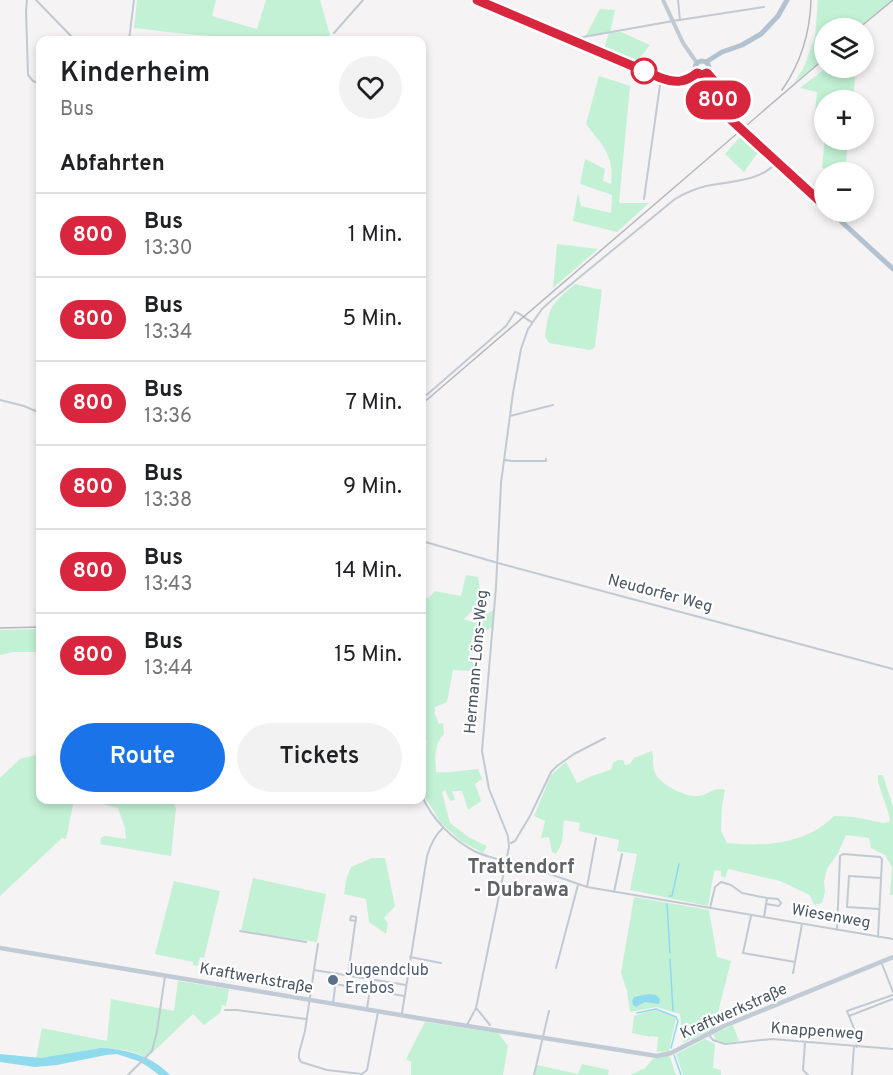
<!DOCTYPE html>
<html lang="de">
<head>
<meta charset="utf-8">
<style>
  body { margin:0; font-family:Overpass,sans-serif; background:#f2f2f2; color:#202124; height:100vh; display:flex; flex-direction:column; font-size:22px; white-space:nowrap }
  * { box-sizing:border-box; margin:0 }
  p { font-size:20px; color:#757577 }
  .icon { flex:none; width:33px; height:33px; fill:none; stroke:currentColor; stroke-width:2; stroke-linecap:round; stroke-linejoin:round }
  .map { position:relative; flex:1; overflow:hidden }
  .panel { position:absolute; left:36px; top:36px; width:390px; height:768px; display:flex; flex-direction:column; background:#fff; border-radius:12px; box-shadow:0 3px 9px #0003 }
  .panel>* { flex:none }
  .badge { padding:0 12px; border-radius:20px; font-size:21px; line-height:39px }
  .tools { position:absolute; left:814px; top:18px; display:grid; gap:12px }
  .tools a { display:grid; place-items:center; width:60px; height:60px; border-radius:50%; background:#fff; box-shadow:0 3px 9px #0003; font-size:30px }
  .map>.badge { position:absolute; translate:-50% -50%; box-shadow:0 0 0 3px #fff }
  h2 { padding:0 24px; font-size:22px; line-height:54px }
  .round { display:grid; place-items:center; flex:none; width:63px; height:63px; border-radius:32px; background:#f2f2f2 }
  .overview { display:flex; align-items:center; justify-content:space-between; height:102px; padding:0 24px }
  h1 { font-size:28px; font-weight:600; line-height:45px }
  .action { display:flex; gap:12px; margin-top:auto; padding:12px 24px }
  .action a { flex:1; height:69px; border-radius:36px; background:#1a73e8; color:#fff; font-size:24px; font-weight:600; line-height:69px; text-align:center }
  .action a+a { background:#f2f2f2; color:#202124 }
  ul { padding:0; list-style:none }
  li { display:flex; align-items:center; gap:18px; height:84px; padding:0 24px; border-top:2px solid #e0e0e0 }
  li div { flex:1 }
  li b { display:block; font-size:22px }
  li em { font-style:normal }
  li .badge { min-width:66px; font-weight:700; text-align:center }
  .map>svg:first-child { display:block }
  .green { fill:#c3f1d5 }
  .water { fill:#90daee }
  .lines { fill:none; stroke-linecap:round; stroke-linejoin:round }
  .stream { stroke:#90daee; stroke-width:1.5 }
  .minor { stroke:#c1cad2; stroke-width:2 }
  .tertiary { stroke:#c1cad2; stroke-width:4 }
  .secondary { stroke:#c1cbd6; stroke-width:4.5 }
  .primary { stroke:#b3c2d1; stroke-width:5 }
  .rail { stroke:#b5b8bd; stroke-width:1.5 }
  .line-casing { stroke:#fff; stroke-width:14 }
  .line { stroke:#d7263d; stroke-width:9 }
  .stop-dot { fill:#fff; stroke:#d7263d; stroke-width:3 }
  .service-dot { fill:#5c6f8a; stroke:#fff; stroke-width:2 }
  .labels { text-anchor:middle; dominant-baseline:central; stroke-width:4.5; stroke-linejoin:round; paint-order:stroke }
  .street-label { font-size:16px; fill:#4a5661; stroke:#fff }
  .service-label { font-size:16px; fill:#4e5e75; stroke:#fff; text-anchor:start }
  .quarter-label { font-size:20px; font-weight:bold; fill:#5f6368; stroke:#fff }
</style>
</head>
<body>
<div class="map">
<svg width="893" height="1075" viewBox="0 0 893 1075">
  <rect width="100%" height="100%" fill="#f5f3f3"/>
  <g class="green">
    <path d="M 137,0 L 216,0 L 212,16 L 257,29 L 266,0 L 320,0 L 330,35 L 325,40 C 261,41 197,36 134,28 Z"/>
    <path d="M 818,0 L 892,0 L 858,28 L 825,28 L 825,57 L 794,83 L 803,69 L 815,37 Z"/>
    <path d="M 600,9 L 615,10 L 610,33 L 621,32 L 650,45 L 634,65 L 603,52 L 609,33 L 585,37 Z"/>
    <path d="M 826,68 L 856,68 L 853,100 L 825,100 L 825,123 L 814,122 L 817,92 L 800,88 Z"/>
    <path d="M 599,76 L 630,86 L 619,203 L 649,203 L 617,232 L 573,221 L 578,193 L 581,206 L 611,213 L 612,195 L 580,184 L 585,159 L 605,169 L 603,181 L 611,184 C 615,156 602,145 586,124 Z"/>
    <path d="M 741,136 L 758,152 L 744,172 L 725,154 Z"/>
    <path d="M 825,137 L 825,140 L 848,140 L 845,172 L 822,168 Z"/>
    <path d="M 557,244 L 598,249 L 553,288 Z"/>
    <path d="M 575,284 L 602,290 L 595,346 L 593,349 L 589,350 L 549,343 L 545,337 C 549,305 552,304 575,284 Z"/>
    <path d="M 466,575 L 478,577 L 482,601 L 464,619 L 475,623 L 493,610 L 492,627 L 472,639 L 469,654 L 477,658 L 472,671 L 453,670 L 447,702 L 435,707 L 435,714 L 439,724 L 443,723 L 444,734 C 434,744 435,758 436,772 C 449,774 463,770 478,769 L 482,779 L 475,784 L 481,801 L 468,810 L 462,791 L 452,791 L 455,800 L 450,801 L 445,790 L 442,792 L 450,823 L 470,838 L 487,846 L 483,853 L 461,841 L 441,823 L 422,792 L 422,761 L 427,741 L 422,735 L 422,596 L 429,598 L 435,591 L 461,596 Z"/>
    <path d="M 40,629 L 40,652 L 13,652 L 0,655 L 0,630 Z"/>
    <path d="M 652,751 C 654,757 652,764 654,770 C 657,783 685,798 698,796 C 709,795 714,786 725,790 L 722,805 L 721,831 L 727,843 C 765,847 806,844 834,816 L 855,817 L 883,823 L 889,822 L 890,820 L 889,815 L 878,782 L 878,775 L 883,775 L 893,807 L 893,895 L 890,895 L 892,867 L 885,855 L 871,848 L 869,838 L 846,835 L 838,853 L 827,869 L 824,881 L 825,891 L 822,903 L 814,905 L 810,895 L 780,881 L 728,869 L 725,878 L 721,876 L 721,871 L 715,870 C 711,882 711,894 708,906 L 630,890 L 637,854 L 617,851 L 619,840 L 579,831 L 580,823 L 564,820 C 562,836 565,840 556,854 L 552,852 L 549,837 L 541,838 L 545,821 L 534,816 L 551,775 L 566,762 L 577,783 L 592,776 L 610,770 L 612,768 L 613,763 L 618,760 L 623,760 L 625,765 L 630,764 L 634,758 Z"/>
    <path d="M 40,754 L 40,800 L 74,800 L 66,839 L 62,838 L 0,896 L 0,778 L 20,759 Z"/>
    <path d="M 88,800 L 171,800 L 176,808 L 171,856 L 100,844 L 101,838 L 105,836 L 126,839 L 125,828 L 118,808 Z"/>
    <path d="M 372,858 L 385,858 L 395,906 L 384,918 L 388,923 L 386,934 L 369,922 L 366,899 L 344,894 L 347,877 L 351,867 Z"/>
    <path d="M 253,878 L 326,894 L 317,942 L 241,931 Z"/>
    <path d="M 174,881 L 220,891 L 204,958 L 200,957 L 198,966 L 193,965 L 193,962 L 155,954 Z"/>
    <path d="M 634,897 L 709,910 L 717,957 L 731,961 L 715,1024 L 716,1028 L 683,1043 L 680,1014 L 656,1007 L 630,1012 L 627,991 L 621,973 Z"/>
    <path d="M 178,981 L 229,989 L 226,1006 L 222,1005 L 220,1013 L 204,1025 L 193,1014 L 151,1054 L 147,1054 L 145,1057 C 106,1037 74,1060 36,1058 L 42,1028 L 107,1041 L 111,999 L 174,1011 Z"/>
    <path d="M 656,1010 L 676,1018 L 669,1051 L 657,1052 L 658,1037 L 651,1036 L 651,1037 L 632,1033 L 634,1016 L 647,1012 Z"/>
    <path d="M 425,1022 L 498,1033 L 508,1046 L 503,1075 L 411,1075 L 411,1062 L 406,1059 Z"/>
    <path d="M 733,1025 L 739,1041 L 725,1043 L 716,1040 L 713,1034 Z"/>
    <path d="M 705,1039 L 715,1044 L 713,1068 L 721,1070 L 721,1075 L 683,1075 L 676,1054 Z"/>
    <path d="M 669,1055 L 676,1075 L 630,1075 L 645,1068 L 654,1058 Z"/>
    <path d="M 582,1064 L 609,1070 L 608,1075 L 535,1075 L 537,1065 L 578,1074 Z"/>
  </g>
  <g class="water">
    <path d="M 648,994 L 656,995 L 660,999 L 659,1004 L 645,1002 L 636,1007 L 633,1005 L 632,1001 L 634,997 Z"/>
    <path d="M 101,1048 C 127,1049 152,1056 170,1075 L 159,1075 L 147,1066 L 138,1061 L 117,1054 L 106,1055 L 57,1065 L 35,1067 L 0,1062 L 0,1054 L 41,1058 Z"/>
  </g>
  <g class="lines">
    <g class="stream">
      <path d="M 669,896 L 672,896 L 679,864"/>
      <path d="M 667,904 L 670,953"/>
      <path d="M 670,959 L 673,1011"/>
      <path d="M 637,1013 L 656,1009 L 676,1017 L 678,1021 L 671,1048"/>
      <path d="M 674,1055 L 681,1075"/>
    </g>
    <g class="minor">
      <path d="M 27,0 L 26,11 L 28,75 L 33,81 L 40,84"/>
      <path d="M 36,0 L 71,36 L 73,40"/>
      <path d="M 678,0 L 680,20"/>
      <path d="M 334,33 L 363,0"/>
      <path d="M 572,39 L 673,21 L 764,7"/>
      <path d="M 129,40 L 134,0"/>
      <path d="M 644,199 L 661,78"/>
      <path d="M 422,399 L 506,326 L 515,312 C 521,313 526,320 532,322"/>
      <path d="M 0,400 L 24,406 L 40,413"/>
      <path d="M 510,416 L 553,405"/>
      <path d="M 504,460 L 513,461 L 546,461 L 546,459"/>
      <path d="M 38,485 L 40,486"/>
      <path d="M 422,541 L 498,563 L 893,669"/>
      <path d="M 422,796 C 432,819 452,839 474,851 C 484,856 496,858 506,862"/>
      <path d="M 511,843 L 515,841 L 530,816 L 551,772 L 557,766 L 574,754 L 605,738"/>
      <path d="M 507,859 L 587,887 L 893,939"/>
      <path d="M 587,887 L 596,838"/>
      <path d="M 614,892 L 622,854"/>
      <path d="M 766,904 L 779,906 L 781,903 L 778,899 L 767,898"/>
      <path d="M 710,908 L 715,887 L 721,882 L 731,885 L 742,893 L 767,898 L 764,917"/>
      <path d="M 879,909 L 847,907 L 849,876 L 881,878"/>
      <path d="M 751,916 L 743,953 L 795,962"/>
      <path d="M 837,930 L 840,856 L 843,854 L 880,857 L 882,859 L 878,937"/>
      <path d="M 240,931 L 306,942"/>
      <path d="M 410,957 L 441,963"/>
      <path d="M 882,964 L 893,992"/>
      <path d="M 556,968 L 578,885"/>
      <path d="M 314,970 L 318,944"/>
      <path d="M 793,973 L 802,924"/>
      <path d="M 348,975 L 356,917 L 351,916 L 350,920 L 356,921"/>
      <path d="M 335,984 L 404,996"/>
      <path d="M 333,1003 L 337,973"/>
      <path d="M 367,1008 L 370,990"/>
      <path d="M 477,1009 L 490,1025"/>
      <path d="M 225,1010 L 236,1010 L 306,1019"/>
      <path d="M 378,1012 L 367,1070 L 362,1074 L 327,1070 L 301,1062 L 299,1058 L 299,1053 L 305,1031 L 314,970 L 406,985"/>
      <path d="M 402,1013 L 427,856 C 430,846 435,835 443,828"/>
      <path d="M 849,1016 L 893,999"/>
      <path d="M 467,1025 L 476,1008 L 509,847 L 508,836 L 489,789 L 482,751 L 496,587 L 501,483 L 513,393 L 521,349 L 528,329 L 542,309 L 553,299 L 675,199 C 685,193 694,189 706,186 C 730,181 760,182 777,162"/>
      <path d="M 708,1034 L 713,1040 L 725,1044 L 772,1039 L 893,1049"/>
      <path d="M 805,1043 L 803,1070 L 808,1075"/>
      <path d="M 857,1047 L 855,1031 L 847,1011 L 893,995"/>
      <path d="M 128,1075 L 152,1051 L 157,1031 L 165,976"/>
      <path d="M 534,1075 L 549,1011"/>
      <path d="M 852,1075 L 854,1046"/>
    </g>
    <g class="tertiary">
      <path d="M 477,0 L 661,78 C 675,82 685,83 697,73"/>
      <path d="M 663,0 L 683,43 L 697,63"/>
    </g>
    <path class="secondary" d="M 0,948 L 424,1019 L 657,1056 L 671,1053 L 724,1026 L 893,957"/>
    <g class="primary">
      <circle cx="702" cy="68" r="7"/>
      <path d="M 706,62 L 722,52 L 742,45 L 761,34 L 778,16 L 787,0"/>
      <path d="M 707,73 L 713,81 L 720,104 L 729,118 L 825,206"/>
      <path d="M 831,212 L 893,269"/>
    </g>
    <g class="rail">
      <path d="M 859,28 L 893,0"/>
      <path d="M 782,90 C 801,63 810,32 811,0"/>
      <path d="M 422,404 L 825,58"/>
      <path d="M 0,628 L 40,627"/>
    </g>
  </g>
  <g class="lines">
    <g class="line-casing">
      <path id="line" d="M 477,0 L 661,78 C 675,83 685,83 697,73 L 702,75 L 707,73 L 714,81 L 720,104 L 729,118 L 825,206"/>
    </g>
    <use href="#line" class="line"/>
  </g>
  <circle class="stop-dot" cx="644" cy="71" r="12"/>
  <circle class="service-dot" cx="333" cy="980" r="6"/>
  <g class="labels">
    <g class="street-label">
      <text transform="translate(660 594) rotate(15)">Neudorfer Weg</text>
      <text transform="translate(477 662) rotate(-85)">Hermann-Löns-Weg</text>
      <text transform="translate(831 917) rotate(10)">Wiesenweg</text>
      <text transform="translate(256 979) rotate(10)">Kraftwerkstraße</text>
      <text transform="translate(734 1012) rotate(-24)">Kraftwerkstraße</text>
      <text transform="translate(817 1032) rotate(4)">Knappenweg</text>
    </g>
    <g class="service-label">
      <text x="345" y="971">Jugendclub<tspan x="345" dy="18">Erebos</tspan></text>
    </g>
    <g class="quarter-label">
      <text x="521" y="868">Trattendorf<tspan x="521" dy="23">- Dubrawa</tspan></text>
    </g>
  </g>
</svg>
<div class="tools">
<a><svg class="icon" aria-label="layers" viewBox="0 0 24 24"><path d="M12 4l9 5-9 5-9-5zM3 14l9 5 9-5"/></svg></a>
<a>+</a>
<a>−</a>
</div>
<b class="badge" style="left:718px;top:100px;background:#d7263d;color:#fff">800</b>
<section class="panel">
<div class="overview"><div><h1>Kinderheim</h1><p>Bus</p></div><a class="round"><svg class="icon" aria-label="heart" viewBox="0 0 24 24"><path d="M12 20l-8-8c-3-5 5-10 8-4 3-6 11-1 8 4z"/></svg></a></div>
<h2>Abfahrten</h2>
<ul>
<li><span class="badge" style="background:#d7263d;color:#fff">800</span><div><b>Bus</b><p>13:30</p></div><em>1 Min.</em></li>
<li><span class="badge" style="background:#d7263d;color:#fff">800</span><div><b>Bus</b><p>13:34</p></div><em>5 Min.</em></li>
<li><span class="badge" style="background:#d7263d;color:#fff">800</span><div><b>Bus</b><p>13:36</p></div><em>7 Min.</em></li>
<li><span class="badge" style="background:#d7263d;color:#fff">800</span><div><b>Bus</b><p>13:38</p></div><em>9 Min.</em></li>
<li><span class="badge" style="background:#d7263d;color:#fff">800</span><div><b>Bus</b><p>13:43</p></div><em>14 Min.</em></li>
<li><span class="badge" style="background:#d7263d;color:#fff">800</span><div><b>Bus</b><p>13:44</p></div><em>15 Min.</em></li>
</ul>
<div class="action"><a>Route</a><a>Tickets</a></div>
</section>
</div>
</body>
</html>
